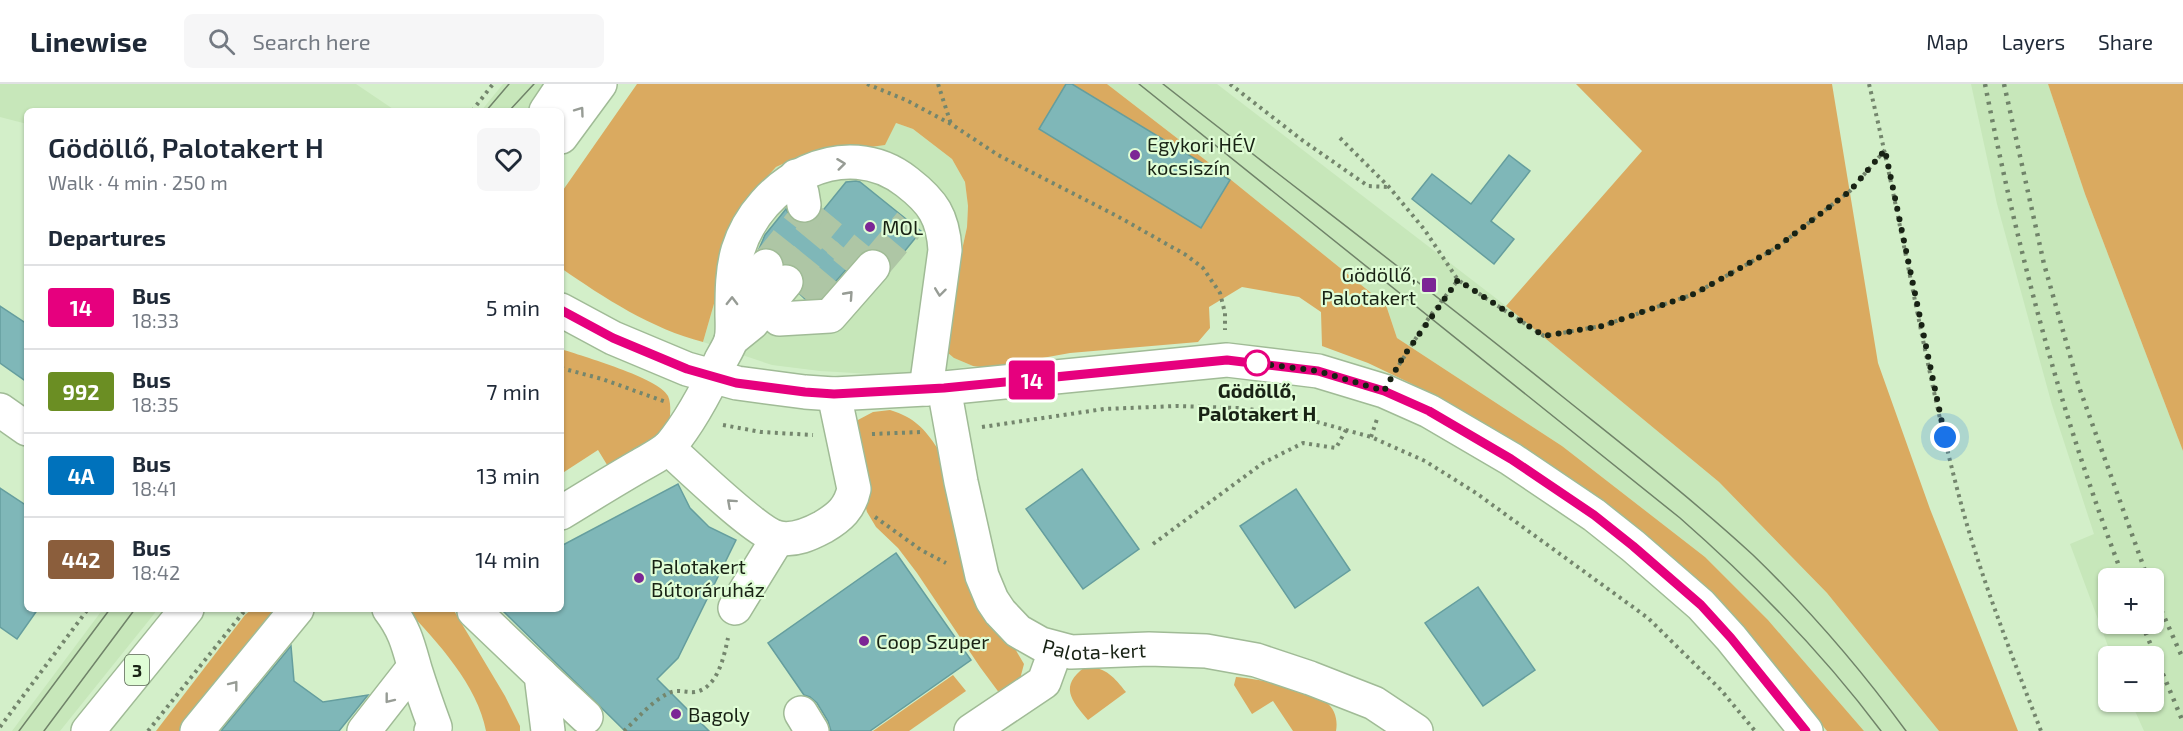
<!DOCTYPE html>
<html lang="en">
<head>
<meta charset="utf-8">
<style>
  body { margin:0; font-family:"Exo 2",sans-serif; background:#f6f6f7; color:#1f2937; height:100vh; display:flex; flex-direction:column; font-size:22px; white-space:nowrap }
  * { box-sizing:border-box; margin:0 }
  p { font-size:20px; color:#747a83 }
  .icon { flex:none; width:33px; height:33px; fill:none; stroke:currentColor; stroke-width:2; stroke-linecap:round; stroke-linejoin:round }
  .map { position:relative; flex:1; overflow:hidden }
  .side { position:absolute; left:24px; top:24px; width:540px; height:504px; display:flex; flex-direction:column; background:#fff; border-radius:9px; box-shadow:0 2px 4px #0004 }
  .side>* { flex:none }
  .badge { padding:0 12px; border-radius:4px; font-size:21px; line-height:39px }
  .fabs { position:absolute; left:2098px; top:484px; display:grid; gap:12px }
  .fabs a { display:grid; place-items:center; width:66px; height:66px; border-radius:9px; background:#fff; box-shadow:0 2px 4px #0004; font-size:30px }
  .you { position:absolute; width:30px; height:30px; margin:-15px; border:4px solid #fff; border-radius:50%; background:#1a73e8; box-shadow:0 0 0 9px #1a73e833 }
  .map>.badge { position:absolute; translate:-50% -50%; box-shadow:0 0 0 3px #fff }
  h2 { padding:0 24px; font-size:22px; line-height:54px }
  .round { display:grid; place-items:center; flex:none; width:63px; height:63px; border-radius:9px; background:#f6f6f7 }
  .overview { display:flex; align-items:center; justify-content:space-between; height:102px; padding:0 24px }
  h1 { font-size:28px; font-weight:600; line-height:45px }
  ul { padding:0; list-style:none }
  li { display:flex; align-items:center; gap:18px; height:84px; padding:0 24px; border-top:2px solid #e0e1e3 }
  li div { flex:1 }
  li b { display:block; font-size:22px }
  li em { font-style:normal }
  li .badge { min-width:66px; font-weight:700; text-align:center }
  header { display:flex; align-items:center; gap:36px; box-sizing:border-box; height:84px; padding:0 30px; background:#fff; border-bottom:2px solid #e0e1e3 }
  header strong { font-size:28px }
  nav { display:flex; gap:33px; margin-inline-start:auto; font-size:21px }
  .search { width:420px; height:54px; background:#f6f6f7; display:flex; align-items:center; gap:15px; box-sizing:border-box; padding:0 21px; border-radius:9px; color:#747a83; font-size:22px }
  .map>svg:first-child { display:block }
  .built { fill:#c7e7ba; fill-rule:evenodd }
  .green { fill:#daaa60 }
  .building { fill:#7fb7b8; stroke:#659e9e; stroke-width:1.5 }
  .lines { fill:none; stroke-linecap:round; stroke-linejoin:round }
  .minor-tunnel { stroke:#aec6a5; stroke-width:33; stroke-dasharray:33 16; stroke-linecap:butt }
  .minor-casing { stroke:#a0bb96; stroke-width:36 }
  .major-casing { stroke:#a0bb96; stroke-width:36 }
  .path { stroke:#74866d; stroke-width:4; stroke-dasharray:3 4.5; stroke-linecap:butt }
  .minor { stroke:#fff; stroke-width:33 }
  .major { stroke:#fff; stroke-width:33 }
  .tram { stroke:#708369; stroke-width:1.5 }
  .rail { stroke:#708369; stroke-width:4.5; stroke-dasharray:3 6; stroke-linecap:butt }
  .oneway { stroke:#979c95 }
  .line-casing { stroke:#fff; stroke-width:14 }
  .line { stroke:#e6007e; stroke-width:9 }
  .walk { stroke:#182214; stroke-width:6; stroke-dasharray:0 10.8 }
  .poi-dot { fill:#7c2695; stroke:#e0fdd6; stroke-width:2 }
  .stop-dot { fill:#fff; stroke:#e6007e; stroke-width:3 }
  .labels { text-anchor:middle; dominant-baseline:central; stroke-width:4.5; stroke-linejoin:round; paint-order:stroke }
  .shield { fill:#e0fdd6; stroke:#54644e; stroke-width:1.5 }
  .shield-label { font-size:18px; font-weight:bold; fill:#182214 }
  .poi-label { font-size:20px; fill:#182214; stroke:#e0fdd6; text-anchor:start }
  .stop-label { font-size:20px; font-weight:bold; fill:#182214; stroke:#e0fdd6 }
  .street-label { font-size:20px; fill:#182214; stroke:#e0fdd6 }
</style>
</head>
<body>
<header>
<strong>Linewise</strong>
<div class="search"><svg class="icon" aria-label="search" viewBox="0 0 24 24"><circle cx="10" cy="10" r="6"/><path d="M15 15l6 6"/></svg>Search here</div>
<nav><a>Map</a><a>Layers</a><a>Share</a></nav>
</header>
<div class="map">
<svg width="2183" height="647" viewBox="0 0 2183 647">
  <rect width="100%" height="100%" fill="#d3efc9"/>
  <g class="built">
    <path d="M 0,0 L 356,0 L 396,27 L 27,27 L 27,40 L 0,33 Z"/>
    <path d="M 503,0 L 557,0 L 537,27 L 481,27 Z"/>
    <path d="M 1107,0 L 1217,0 L 1506,222 L 1719,398 L 1827,509 L 1939,647 L 1864,647 L 1768,536 L 1705,473 L 1562,362 L 1397,254 L 1386,221 L 1230,95 Z"/>
    <path d="M 1971,0 L 2048,0 L 2085,110 L 2183,367 L 2183,647 L 2144,647 L 2131,618 L 2154,618 L 2154,573 L 2112,573 L 2070,460 L 2094,450 L 2052,321 L 1997,120 ZM 2109,495 L 2154,495 L 2154,540 L 2109,540 Z"/>
    <path d="M 896,39 L 913,45 L 952,75 L 965,98 L 968,122 L 967,143 L 950,219 L 954,274 L 973,282 L 922,289 L 872,290 L 820,287 L 772,281 L 703,258 L 739,133 L 765,95 L 776,83 L 798,73 L 839,66 Z"/>
    <path d="M 103,525 L 158,525 L 60,647 L 12,647 Z"/>
  </g>
  <g class="green">
    <path d="M 637,0 L 1107,0 L 1230,95 L 1386,221 L 1397,254 L 1562,362 L 1705,473 L 1768,536 L 1864,647 L 1827,647 L 1749,553 L 1493,347 L 1410,299 L 1368,279 L 1322,262 L 1321,228 L 1299,213 L 1242,203 L 1209,223 L 1210,244 L 1198,258 L 1070,269 L 987,284 L 973,282 L 954,274 L 941,263 L 967,143 L 968,122 L 965,98 L 952,75 L 913,45 L 896,39 L 885,61 L 798,73 L 776,83 L 765,95 L 739,133 L 703,258 C 652,245 604,214 561,184 L 561,109 Z"/>
    <path d="M 1576,0 L 1832,0 L 1878,279 L 1930,425 L 2018,647 L 1939,647 L 1827,509 L 1719,398 L 1506,222 L 1642,67 Z"/>
    <path d="M 2048,0 L 2183,0 L 2183,367 L 2085,110 Z"/>
    <path d="M 561,265 C 582,272 659,294 668,312 C 672,321 670,335 668,345 L 609,384 L 598,366 L 561,390 Z"/>
    <path d="M 890,326 C 915,334 924,344 938,365 L 1014,563 L 1024,580 L 1020,595 L 1000,610 L 980,583 L 917,489 L 898,464 L 876,443 L 867,428 L 861,407 L 856,337 L 873,328 Z"/>
    <path d="M 252,525 L 277,525 L 183,647 L 156,647 L 245,531 Z"/>
    <path d="M 406,525 L 453,525 L 505,612 L 520,642 L 520,647 L 486,647 C 478,602 437,557 406,525 Z"/>
    <path d="M 1085,583 C 1105,582 1114,593 1126,608 L 1088,636 C 1071,616 1059,602 1085,583 Z"/>
    <path d="M 953,591 L 966,607 L 909,647 L 873,647 Z"/>
    <path d="M 1236,593 C 1258,595 1310,604 1326,618 C 1335,625 1338,636 1336,647 L 1293,647 L 1273,617 L 1252,630 L 1234,601 Z"/>
  </g>
  <g class="building">
    <path d="M 1066,0 L 1072,0 L 1230,96 L 1201,144 L 1039,45 Z"/>
    <path d="M 1509,71 L 1530,87 L 1491,137 L 1514,155 L 1494,180 L 1412,115 L 1432,90 L 1471,120 Z"/>
    <path d="M 856,97 L 860,98 L 921,147 L 891,184 L 890,176 L 885,169 L 876,165 L 866,166 L 859,171 L 821,214 L 805,215 L 800,210 L 805,201 L 803,191 L 798,184 L 790,180 L 784,180 L 779,169 L 771,164 L 759,165 L 765,151 L 786,125 L 790,133 L 797,138 L 808,139 L 816,135 L 846,98 Z"/>
    <path d="M 0,222 L 27,240 L 27,298 L 0,279 Z"/>
    <path d="M 1082,385 L 1139,465 L 1083,505 L 1026,425 Z"/>
    <path d="M 678,400 L 690,424 L 709,443 L 736,456 L 678,574 L 657,595 L 709,647 L 625,647 L 501,525 L 561,525 L 561,462 Z"/>
    <path d="M 0,404 L 27,422 L 27,525 L 36,528 L 17,555 L 0,543 Z"/>
    <path d="M 1296,405 L 1350,486 L 1295,524 L 1240,442 Z"/>
    <path d="M 896,469 L 971,576 L 870,647 L 831,647 L 828,637 L 817,619 L 810,613 L 804,611 L 768,559 Z"/>
    <path d="M 1478,503 L 1535,586 L 1483,622 L 1425,539 Z"/>
    <path d="M 291,562 L 294,597 L 323,618 L 368,611 L 339,647 L 221,647 Z"/>
  </g>
  <g class="lines">
    <g class="minor-tunnel">
      <path d="M 806,132 L 864,180"/>
      <path d="M 766,182 L 806,132 L 804,121"/>
      <path d="M 873,183 L 910,139"/>
      <path d="M 786,198 L 826,149"/>
      <path d="M 808,217 L 849,168"/>
    </g>
    <g class="minor-casing">
      <g id="minor">
        <path d="M 796,92 L 802,109 L 804,121"/>
        <path d="M 754,231 L 766,182"/>
        <path d="M 779,235 L 830,232 L 873,183"/>
        <path d="M 731,256 L 752,239 L 786,198"/>
        <path id="s1" d="M 944,304 L 961,398 L 982,492 L 992,516 L 1000,528 L 1018,547 L 1041,560 L 1071,568 L 1149,565 L 1206,567 L 1256,576 L 1310,594 L 1374,619 L 1416,647"/>
        <path d="M 0,326 L 27,345"/>
        <path d="M 668,364 C 688,382 758,450 779,454 C 795,457 810,450 823,443 C 840,433 850,424 854,405 L 834,310"/>
        <path d="M 561,429 C 587,413 613,397 639,382 C 649,376 662,370 670,362 C 691,337 707,306 721,276 C 724,270 729,263 731,256 C 733,248 732,237 732,229 C 732,208 732,186 738,166 C 759,97 845,49 907,98 C 933,118 943,133 945,166 L 926,305"/>
        <path d="M 735,524 L 778,454"/>
        <path d="M 389,525 C 405,546 408,560 415,585 C 421,604 428,624 435,643 L 431,647"/>
        <path d="M 474,525 L 474,527 L 541,591 L 548,647"/>
        <path d="M 541,591 L 586,633"/>
        <path d="M 801,629 L 812,647"/>
        <path d="M 197,647 L 297,525"/>
        <path d="M 364,647 L 414,583"/>
        <path d="M 971,647 L 1044,598 L 1056,565"/>
      </g>
    </g>
    <g class="major-casing">
      <g id="major">
        <path d="M 546,27 L 564,0"/>
        <path d="M 561,53 L 600,0"/>
        <path d="M 561,226 L 613,254 L 687,285 L 737,299 L 805,308 L 834,310 L 944,304 L 1227,276 L 1318,287 L 1384,307 L 1429,327 L 1511,375 L 1594,431 L 1633,462 L 1701,521 L 1731,554 L 1806,647"/>
        <path d="M 88,647 L 187,525"/>
      </g>
    </g>
    <g class="path">
      <path d="M 867,0 L 906,16 L 951,40 L 998,71 L 1117,132 L 1186,171 L 1203,184 L 1220,209 L 1225,229 L 1225,246"/>
      <path d="M 938,0 L 951,40"/>
      <path d="M 1230,0 L 1302,56 L 1368,102 L 1388,103"/>
      <path d="M 1869,0 C 1902,137 1923,276 1959,412 C 1980,492 2011,569 2041,647"/>
      <path d="M 472,27 L 493,0"/>
      <path d="M 1340,54 L 1389,103 L 1424,145 L 1458,196 L 1544,252 L 1602,242 L 1694,210 L 1776,164 L 1850,107 L 1885,66"/>
      <path d="M 1399,281 L 1430,232 L 1458,196"/>
      <path d="M 561,284 L 602,295 L 666,318"/>
      <path d="M 723,341 L 761,348 L 813,351"/>
      <path d="M 982,343 L 1104,325 L 1177,322 L 1238,324 L 1285,329 L 1371,353 L 1425,377 L 1476,409 L 1648,534 L 1721,606 L 1755,647"/>
      <path d="M 872,350 L 921,348"/>
      <path d="M 1371,353 L 1377,335"/>
      <path d="M 875,433 L 921,466 L 946,479"/>
      <path d="M 1153,460 L 1263,379 L 1303,359 L 1336,364 L 1346,346"/>
      <path d="M 0,643 L 88,525"/>
      <path d="M 148,647 L 246,525"/>
      <path d="M 624,647 C 637,635 651,618 667,610 C 677,604 685,609 695,608 C 718,604 724,572 728,554"/>
    </g>
    <use href="#minor" class="minor"/>
    <use href="#major" class="major"/>
    <g class="tram">
      <path d="M 1139,0 L 1680,434 C 1754,499 1822,568 1881,647"/>
      <path d="M 1163,0 C 1294,103 1428,204 1558,309 C 1624,362 1691,414 1753,471 C 1809,525 1860,584 1906,647"/>
      <path d="M 486,27 L 509,0"/>
      <path d="M 509,27 L 534,0"/>
      <path d="M 19,647 L 110,525"/>
      <path d="M 44,647 L 135,525"/>
    </g>
    <g class="rail">
      <path d="M 1985,0 C 2018,168 2062,335 2124,495"/>
      <path d="M 2004,0 L 2044,180 L 2079,303 L 2148,495"/>
      <path d="M 2154,510 L 2183,575"/>
      <path d="M 2142,540 L 2183,638"/>
    </g>
  </g>
  <defs><path id="oneway-chevron" d="M-2-3.5L2.5 0L-2 3.5" fill="none" stroke-width="1.6" stroke-linecap="round" stroke-linejoin="round" transform="scale(1.5)"/></defs>
  <g class="oneway">
    <use href="#oneway-chevron" transform="translate(580 27) rotate(-54)"/>
    <use href="#oneway-chevron" transform="translate(841 80) rotate(-7)"/>
    <use href="#oneway-chevron" transform="translate(940 208) rotate(97)"/>
    <use href="#oneway-chevron" transform="translate(849 211) rotate(-48)"/>
    <use href="#oneway-chevron" transform="translate(732 217) rotate(-89)"/>
    <use href="#oneway-chevron" transform="translate(731 419) rotate(-138)"/>
    <use href="#oneway-chevron" transform="translate(234 601) rotate(-52)"/>
    <use href="#oneway-chevron" transform="translate(389 615) rotate(128)"/>
  </g>
  <g class="lines">
    <g class="line-casing">
      <path id="line" d="M 561,226 L 613,254 L 687,285 L 736,299 L 805,308 L 834,310 L 944,304 L 1227,276 L 1318,287 L 1384,307 L 1429,327 L 1511,375 L 1594,431 L 1633,462 L 1701,521 L 1731,554 L 1806,647"/>
    </g>
    <use href="#line" class="line"/>
    <path class="walk" d="M 1257,279 L 1248,278 L 1318,287 L 1384,307 L 1403,273 L 1458,196 L 1544,252 L 1602,242 L 1694,210 L 1776,164 L 1850,107 L 1885,66 L 1945,353"/>
  </g>
  <g class="poi-dot">
    <circle cx="1135" cy="71" r="6"/>
    <circle cx="870" cy="143" r="6"/>
    <rect x="1421" y="193" width="16" height="16" rx="3"/>
    <circle cx="639" cy="494" r="6"/>
    <circle cx="864" cy="557" r="6"/>
    <circle cx="676" cy="630" r="6"/>
  </g>
  <circle class="stop-dot" cx="1257" cy="279" r="12"/>
  <g class="labels">
    <rect class="shield" x="125" y="571" width="24" height="30" rx="4.5"/>
    <g class="shield-label">
      <text x="137" y="586">3</text>
    </g>
    <g class="poi-label">
      <text x="1147" y="60">Egykori HÉV<tspan x="1147" dy="23">kocsiszín</tspan></text>
      <text x="882" y="143">MOL</text>
      <text x="1416" y="190" text-anchor="end">Gödöllő,<tspan x="1416" dy="23">Palotakert</tspan></text>
      <text x="651" y="482">Palotakert<tspan x="651" dy="23">Bútoráruház</tspan></text>
      <text x="876" y="557">Coop Szuper</text>
      <text x="688" y="630">Bagoly</text>
    </g>
    <g class="stop-label">
      <text x="1257" y="306">Gödöllő,<tspan x="1257" dy="23">Palotakert H</tspan></text>
    </g>
    <g class="street-label">
      <text stroke="none"><textPath href="#s1" startOffset="339">Palota-kert</textPath></text>
    </g>
  </g>
</svg>
<div class="fabs">
<a>+</a>
<a>−</a>
</div>
<div class="you" style="left:1945px;top:353px"></div>
<b class="badge" style="left:1032px;top:296px;background:#e6007e;color:#fff">14</b>
<section class="side">
<div class="overview"><div><h1>Gödöllő, Palotakert H</h1><p>Walk · 4 min · 250 m</p></div><a class="round"><svg class="icon" aria-label="heart" viewBox="0 0 24 24"><path d="M12 20l-8-8c-3-5 5-10 8-4 3-6 11-1 8 4z"/></svg></a></div>
<h2>Departures</h2>
<ul>
<li><span class="badge" style="background:#e6007e;color:#fff">14</span><div><b>Bus</b><p>18:33</p></div><em>5 min</em></li>
<li><span class="badge" style="background:#6b8e23;color:#fff">992</span><div><b>Bus</b><p>18:35</p></div><em>7 min</em></li>
<li><span class="badge" style="background:#0072bc;color:#fff">4A</span><div><b>Bus</b><p>18:41</p></div><em>13 min</em></li>
<li><span class="badge" style="background:#8b5e3c;color:#fff">442</span><div><b>Bus</b><p>18:42</p></div><em>14 min</em></li>
</ul>
</section>
</div>
</body>
</html>
